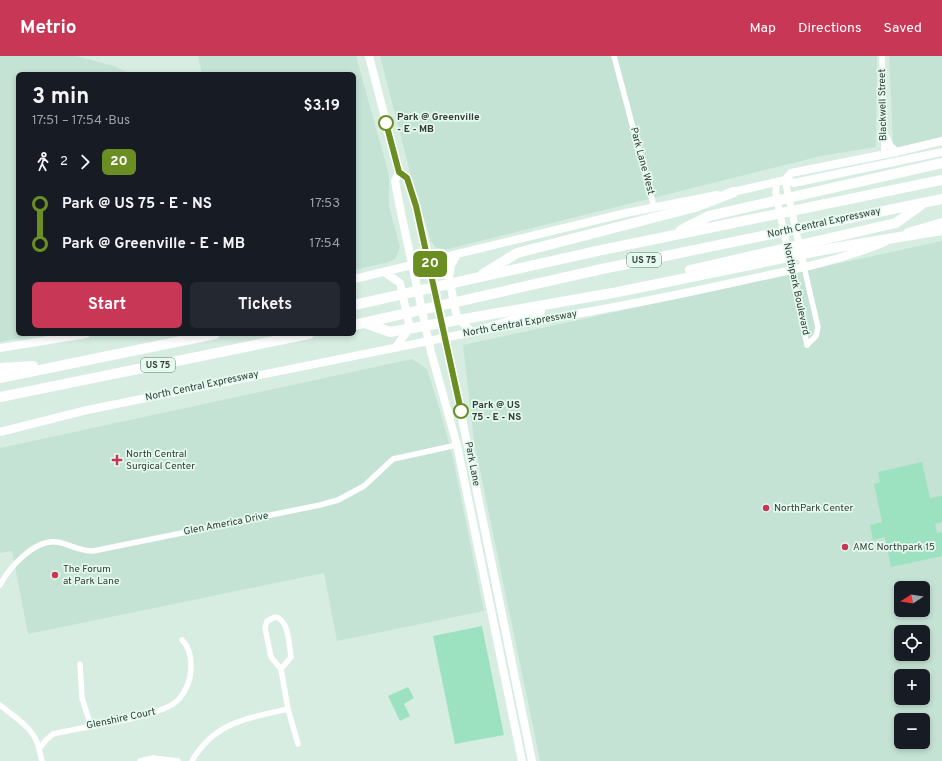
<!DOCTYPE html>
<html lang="en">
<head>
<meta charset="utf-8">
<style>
  body { margin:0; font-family:Overpass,sans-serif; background:#242831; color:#f1f3f6; height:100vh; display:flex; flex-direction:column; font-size:15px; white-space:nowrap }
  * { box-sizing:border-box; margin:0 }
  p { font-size:13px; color:#9ea1a6 }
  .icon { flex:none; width:22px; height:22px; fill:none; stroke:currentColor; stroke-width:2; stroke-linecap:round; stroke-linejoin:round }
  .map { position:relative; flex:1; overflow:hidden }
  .side { position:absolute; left:16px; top:16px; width:340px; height:264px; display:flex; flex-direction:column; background:#171b24; border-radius:6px; box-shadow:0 2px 6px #0003 }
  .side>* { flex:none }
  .badge { padding:0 8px; border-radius:6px; font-size:14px; line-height:26px }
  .needle { width:26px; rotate:258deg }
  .controls { position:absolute; left:894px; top:525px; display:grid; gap:8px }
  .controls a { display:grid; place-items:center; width:36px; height:36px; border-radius:6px; background:#171b24; box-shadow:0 2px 6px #0003; font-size:20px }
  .map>.badge { position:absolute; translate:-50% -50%; box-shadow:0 0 0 2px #fff }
  .legs { display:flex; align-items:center; gap:6px; height:44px; padding:0 16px; font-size:13px }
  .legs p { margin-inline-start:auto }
  .head { display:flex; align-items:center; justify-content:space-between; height:68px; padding:0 16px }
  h1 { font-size:22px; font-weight:700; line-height:30px }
  .primary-button { display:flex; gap:8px; margin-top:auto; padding:8px 16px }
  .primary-button a { flex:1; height:46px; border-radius:6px; background:#c83856; color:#fff; font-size:16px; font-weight:700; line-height:46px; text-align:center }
  .primary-button a+a { background:#242831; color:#f1f3f6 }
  ul { padding:0 16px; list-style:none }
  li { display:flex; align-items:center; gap:14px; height:40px; font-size:15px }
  li i { display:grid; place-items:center; width:6px; height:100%; margin:0 5px; background:currentColor }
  li i::after { content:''; width:10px; height:10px; margin:-5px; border:3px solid; border-radius:50%; background:#171b24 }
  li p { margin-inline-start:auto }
  li:first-child i { background:linear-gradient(#0000 50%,currentColor 0) }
  li:last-child i { background:linear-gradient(currentColor 50%,#0000 0) }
  header { display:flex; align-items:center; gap:24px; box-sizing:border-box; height:56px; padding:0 20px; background:#c83856; color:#fff }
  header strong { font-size:19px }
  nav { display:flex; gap:22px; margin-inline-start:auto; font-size:14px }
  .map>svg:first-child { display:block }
  .built { fill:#c5e3d4; fill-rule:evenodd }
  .green { fill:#9ce2c1 }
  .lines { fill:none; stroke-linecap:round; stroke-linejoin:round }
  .minor { stroke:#fff; stroke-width:5.5 }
  .tertiary { stroke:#fff; stroke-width:7 }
  .secondary { stroke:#fff; stroke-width:8 }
  .motorway { stroke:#fff; stroke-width:10 }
  .line-1-casing { stroke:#fff; stroke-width:9 }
  .line-1 { stroke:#6b8e23; stroke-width:6 }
  .stop-1-dot { fill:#fff; stroke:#6b8e23; stroke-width:2 }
  .poi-dot { fill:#c83856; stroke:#e4faef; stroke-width:1.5 }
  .labels { text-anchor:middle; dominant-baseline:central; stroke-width:3.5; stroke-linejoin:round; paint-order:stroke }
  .shield { fill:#e4faef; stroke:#69756f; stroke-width:1 }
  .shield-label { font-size:9px; font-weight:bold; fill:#343c38 }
  .street-label { font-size:10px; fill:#343c38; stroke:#e4faef }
  .stop-label { font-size:10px; font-weight:bold; fill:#343c38; stroke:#e4faef; text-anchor:start }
  .poi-label { font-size:10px; fill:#343c38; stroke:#e4faef; text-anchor:start }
</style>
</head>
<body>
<header>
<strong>Metrio</strong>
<nav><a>Map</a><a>Directions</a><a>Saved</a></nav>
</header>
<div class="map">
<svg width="942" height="705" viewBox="0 0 942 705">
  <rect width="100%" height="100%" fill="#d7ede2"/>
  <g class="built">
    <path d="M 0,0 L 76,0 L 114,10 L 130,18 L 18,18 L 18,278 L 42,278 L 0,286 Z"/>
    <path d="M 198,0 L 356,0 L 389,119 L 389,150 L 400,191 L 395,203 L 389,206 L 354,214 L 354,18 L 202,18 Z"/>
    <path d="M 380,0 L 877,0 L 876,91 L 821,100 L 444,194 L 435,191 L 431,185 L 412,124 Z"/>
    <path d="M 889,0 L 942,0 L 942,80 L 934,84 L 899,92 L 893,88 Z"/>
    <path d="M 942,185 L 942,705 L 540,705 L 474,385 L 463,289 ZM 901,532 L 923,532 L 923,554 L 901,554 ZM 901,576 L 923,576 L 923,598 L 901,598 ZM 901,620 L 923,620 L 923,642 L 901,642 ZM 901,664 L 923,664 L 923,686 L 901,686 Z"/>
    <path d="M 412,303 L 427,313 L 442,361 L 453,402 L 484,555 L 337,585 L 324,517 L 28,578 L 12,495 L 0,497 L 0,392 Z"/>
  </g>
  <g class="green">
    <path d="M 922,406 L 930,442 L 942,440 L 942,466 L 935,468 L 937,477 L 942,476 L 942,500 L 891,511 L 885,481 L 873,484 L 870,469 L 882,466 L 874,428 L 880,426 L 878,416 Z"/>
    <path d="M 482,570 L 504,679 L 455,688 L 433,580 Z"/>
    <path d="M 408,631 L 414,642 L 404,648 L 410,660 L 400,665 L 388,640 Z"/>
  </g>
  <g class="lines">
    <g class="minor">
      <path d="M 614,0 L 654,151"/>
      <path d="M 882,0 L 884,98"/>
      <path d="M 804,211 L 818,271 L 816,280 L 807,289"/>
      <path d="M 792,214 L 807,289"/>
      <path d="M 0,529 C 9,512 34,483 57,486 C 69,488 79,495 93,495 L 320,449 L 338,444 L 364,430 L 393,403 L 457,389"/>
      <path d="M 80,608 L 82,642 L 91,670"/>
      <path d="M 281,613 L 291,601 C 289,589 289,563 275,561 L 267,565 L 265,572 L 271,601 L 281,613 L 288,653 L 298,688"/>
      <path d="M 0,649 C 15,662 35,672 39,693"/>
      <path d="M 42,705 L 39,693 L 46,684 L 53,678 C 80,671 163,662 179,643 C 186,635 191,623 191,612 C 191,602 190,592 182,584"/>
      <path d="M 140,705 L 153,702 L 178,705"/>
      <path d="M 192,705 C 214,666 248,662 288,653"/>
    </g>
    <g class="tertiary">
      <path d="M 785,124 L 804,211"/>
      <path d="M 776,126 L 776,139 L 792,214"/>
    </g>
    <g class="secondary">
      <path d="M 369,0 L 399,116 L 407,122 L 416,151 L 430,206 L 532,705"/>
      <path d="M 883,76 L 890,90 L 896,96"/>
      <path d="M 399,116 L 395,125 L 400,152 L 431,296 L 457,389 L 522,705"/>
      <path d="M 785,124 L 791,117 L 896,96 L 942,85"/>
      <path d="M 728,137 L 785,124 L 794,127 L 942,96"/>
      <path d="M 908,176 L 942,166"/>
      <path d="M 457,199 L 451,209 L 449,222 L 457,261 L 472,276"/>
      <path d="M 384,216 L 400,227 L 409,268 L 406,277 L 396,291"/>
      <path d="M 354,223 L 626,157 L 717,139"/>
      <path d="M 504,270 C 582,258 659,243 736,226 C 786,215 837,206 885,186"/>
      <path d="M 0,292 L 86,278"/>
      <path d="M 0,376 L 87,354 L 493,272"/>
    </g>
    <g class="motorway">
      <path d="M 681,174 L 709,160 L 942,107"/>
      <path d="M 690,214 L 896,167 L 921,149"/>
      <path d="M 483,218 L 517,197 L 695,151 L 734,136"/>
      <path d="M 354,249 L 597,195 L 942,124"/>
      <path d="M 365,267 L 390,276 L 618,236 L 828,193 L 942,174"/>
      <path d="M 354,269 L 602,213 L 942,143"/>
      <path d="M 487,273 L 540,255"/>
      <path d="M 0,312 L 33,310"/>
      <path d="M 0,322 L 215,278"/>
      <path d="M 0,341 L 309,278"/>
    </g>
  </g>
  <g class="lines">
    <g class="line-1-casing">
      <path id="line-1" d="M 386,67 L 399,116 L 407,122 L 416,150 L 461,355"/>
    </g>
    <use href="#line-1" class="line-1"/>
  </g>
  <g class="stop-1-dot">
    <circle cx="386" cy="67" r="7"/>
    <circle cx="461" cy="355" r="7"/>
  </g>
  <g class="poi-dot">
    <path d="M115 398h4v4h4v4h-4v4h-4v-4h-4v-4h4z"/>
    <circle cx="766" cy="452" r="4"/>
    <circle cx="845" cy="491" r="4"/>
    <circle cx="55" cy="519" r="4"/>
  </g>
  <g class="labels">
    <g class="shield">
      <rect x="627" y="197" width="34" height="14" rx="3"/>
      <rect x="141" y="302" width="34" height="14" rx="3"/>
    </g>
    <g class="shield-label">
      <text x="644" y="204">US 75</text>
      <text x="158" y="309">US 75</text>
    </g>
    <g class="street-label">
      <text transform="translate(883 49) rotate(-91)">Blackwell Street</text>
      <text transform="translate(642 105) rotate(75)">Park Lane West</text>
      <text transform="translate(824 167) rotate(-12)">North Central Expressway</text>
      <text transform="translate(796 233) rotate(78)">Northpark Boulevard</text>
      <text transform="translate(520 268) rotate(-10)">North Central Expressway</text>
      <text transform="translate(202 330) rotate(-12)">North Central Expressway</text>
      <text transform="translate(472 408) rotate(79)">Park Lane</text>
      <text transform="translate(226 468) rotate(-11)">Glen America Drive</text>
      <text transform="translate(121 663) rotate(-12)">Glenshire Court</text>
    </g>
    <g class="stop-label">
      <text x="397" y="61">Park @ Greenville<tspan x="397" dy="12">- E - MB</tspan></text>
      <text x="472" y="349">Park @ US<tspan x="472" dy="12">75 - E - NS</tspan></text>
    </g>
    <g class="poi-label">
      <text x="126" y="398">North Central<tspan x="126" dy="12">Surgical Center</tspan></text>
      <text x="774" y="452">NorthPark Center</text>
      <text x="853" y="491">AMC Northpark 15</text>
      <text x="63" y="513">The Forum<tspan x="63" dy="12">at Park Lane</tspan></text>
    </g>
  </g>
</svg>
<div class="controls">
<a><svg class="needle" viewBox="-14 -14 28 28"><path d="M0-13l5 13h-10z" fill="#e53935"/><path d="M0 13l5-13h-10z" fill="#9ea1a6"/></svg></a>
<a><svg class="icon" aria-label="locate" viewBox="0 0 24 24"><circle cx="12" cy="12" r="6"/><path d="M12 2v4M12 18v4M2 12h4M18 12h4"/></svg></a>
<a>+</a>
<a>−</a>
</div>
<b class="badge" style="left:430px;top:208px;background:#6b8e23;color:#fff">20</b>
<section class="side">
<div class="head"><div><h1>3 min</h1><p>17:51 – 17:54 · Bus</p></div><b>$3.19</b></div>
<div class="legs"><svg class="icon" aria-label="walk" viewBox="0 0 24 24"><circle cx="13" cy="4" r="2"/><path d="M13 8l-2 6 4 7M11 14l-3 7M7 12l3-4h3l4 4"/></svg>2<svg class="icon" aria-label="forward" viewBox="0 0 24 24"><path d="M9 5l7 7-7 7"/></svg><b class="badge" style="background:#6b8e23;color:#fff">20</b></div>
<ul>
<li><i style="color:#6b8e23"></i><b>Park @ US 75 - E - NS</b><p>17:53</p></li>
<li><i style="color:#6b8e23"></i><b>Park @ Greenville - E - MB</b><p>17:54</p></li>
</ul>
<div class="primary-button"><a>Start</a><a>Tickets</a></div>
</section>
</div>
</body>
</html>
